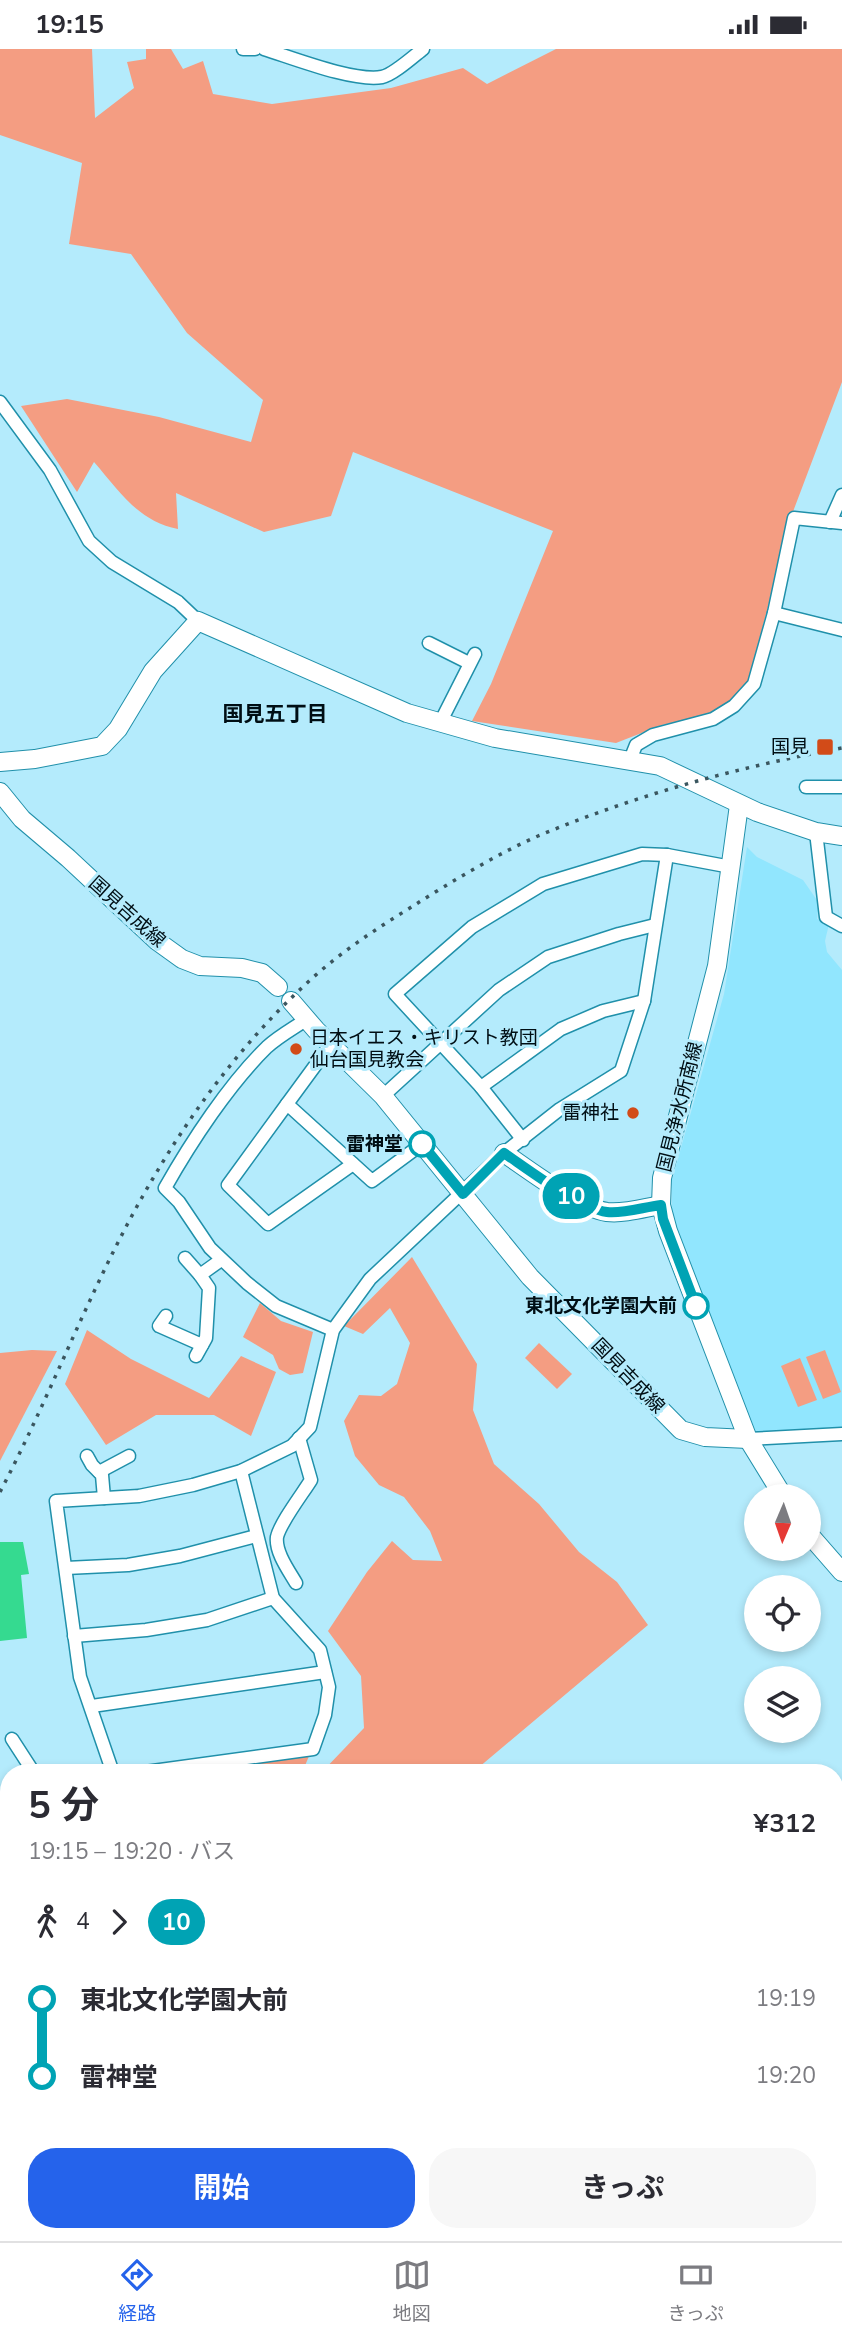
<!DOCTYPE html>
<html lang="ja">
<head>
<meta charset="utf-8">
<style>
  body { margin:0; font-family:"Nunito Sans","Noto Sans JP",sans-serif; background:#f7f7f7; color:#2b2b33; height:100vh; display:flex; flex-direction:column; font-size:26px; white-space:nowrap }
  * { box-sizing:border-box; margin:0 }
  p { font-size:23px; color:#7c7c81 }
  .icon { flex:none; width:38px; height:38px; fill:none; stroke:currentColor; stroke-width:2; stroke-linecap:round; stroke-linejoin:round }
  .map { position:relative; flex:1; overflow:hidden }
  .details { position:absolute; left:0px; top:1715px; width:844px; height:478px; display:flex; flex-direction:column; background:#fff; border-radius:28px 28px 0 0; box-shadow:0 4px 10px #0003 }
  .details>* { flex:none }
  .badge { padding:0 14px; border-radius:23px; font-size:24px; line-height:46px }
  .needle { width:46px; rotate:182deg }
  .tools { position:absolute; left:744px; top:1435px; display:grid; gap:14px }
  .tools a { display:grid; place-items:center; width:77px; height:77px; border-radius:50%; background:#fff; box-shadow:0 4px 10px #0003; font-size:35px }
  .map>.badge { position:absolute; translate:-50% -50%; box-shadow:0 0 0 4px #fff }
  .legs { display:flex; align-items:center; gap:10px; height:77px; padding:0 28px; font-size:23px }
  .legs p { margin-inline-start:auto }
  .head { display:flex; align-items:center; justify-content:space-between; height:119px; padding:0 28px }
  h1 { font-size:38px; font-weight:700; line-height:52px }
  .action { display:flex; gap:14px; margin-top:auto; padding:14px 28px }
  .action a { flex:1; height:80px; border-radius:28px; background:#2563eb; color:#fff; font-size:28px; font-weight:700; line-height:80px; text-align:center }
  .action a+a { background:#f7f7f7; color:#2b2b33 }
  ul { padding:0 28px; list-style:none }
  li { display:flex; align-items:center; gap:24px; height:77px; font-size:26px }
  li i { display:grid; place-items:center; width:10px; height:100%; margin:0 9px; background:currentColor }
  li i::after { content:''; width:18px; height:18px; margin:-9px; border:5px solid; border-radius:50%; background:#fff }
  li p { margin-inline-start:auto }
  li:first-child i { background:linear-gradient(#0000 50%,currentColor 0) }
  li:last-child i { background:linear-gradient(currentColor 50%,#0000 0) }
  .status { display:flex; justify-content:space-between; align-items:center; height:49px; padding:0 35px; background:#fff; direction:ltr }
  .status svg { height:19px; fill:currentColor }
  .tab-bar { display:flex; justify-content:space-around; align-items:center; height:98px; border-top:2px solid #e1e1e2; background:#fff; font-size:19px; color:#7c7c81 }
  .tab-bar a { display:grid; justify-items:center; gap:4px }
  .tab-bar .active { color:#2563eb }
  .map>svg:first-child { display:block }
  .built { fill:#91e6fe }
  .green { fill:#f49d82 }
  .water { fill:#35da90 }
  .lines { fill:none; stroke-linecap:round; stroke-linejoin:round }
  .street-casing { stroke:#2090aa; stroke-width:15 }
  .secondary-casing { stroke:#2090aa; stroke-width:20 }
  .street { stroke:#fff; stroke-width:12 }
  .secondary { stroke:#fff; stroke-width:18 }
  .rail { stroke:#3a565f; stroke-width:3.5; stroke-dasharray:3.5 7; stroke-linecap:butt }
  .line-1-casing { stroke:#fff; stroke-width:16 }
  .line-1 { stroke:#00a3b4; stroke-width:10 }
  .poi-dot { fill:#d24b18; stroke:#b4ebfc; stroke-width:2.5 }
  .stop-1-dot { fill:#fff; stroke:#00a3b4; stroke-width:3.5 }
  .labels { text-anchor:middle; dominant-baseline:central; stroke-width:6; stroke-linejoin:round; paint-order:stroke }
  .poi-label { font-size:19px; fill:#000e14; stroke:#b4ebfc; text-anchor:end }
  .street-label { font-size:19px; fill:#000e14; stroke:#b4ebfc }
  .stop-label { font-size:19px; font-weight:bold; fill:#000e14; stroke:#b4ebfc; text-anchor:end }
  .neighbourhood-label { font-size:21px; font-weight:bold; fill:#000e14; stroke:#b4ebfc }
</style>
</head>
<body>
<div class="status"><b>19:15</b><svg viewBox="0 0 49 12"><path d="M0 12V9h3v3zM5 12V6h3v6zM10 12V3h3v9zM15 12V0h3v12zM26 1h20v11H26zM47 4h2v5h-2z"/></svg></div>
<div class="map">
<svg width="842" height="2192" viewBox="0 0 842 2192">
  <rect width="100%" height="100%" fill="#b4ebfc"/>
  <g class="built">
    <path d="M 747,798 L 757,808 L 803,831 L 819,854 L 817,870 L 829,875 L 825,892 L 827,903 L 842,921 L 842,1380 L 756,1384 L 674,1171 L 672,1160 L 672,1131 L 724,945 Z"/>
    <path d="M 835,1765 L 842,1765 L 842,2192 L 554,2192 L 547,2184 L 835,2184 Z"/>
  </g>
  <g class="green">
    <path d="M 0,0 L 92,0 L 95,69 L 134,39 L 127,13 L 146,10 L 146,0 L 171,0 L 183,20 L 203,12 L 213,45 L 272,55 L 391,39 L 463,19 L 487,35 L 556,0 L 842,0 L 842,333 L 794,460 L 748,633 L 729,653 L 706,666 L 662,676 L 616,694 L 472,672 L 491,635 L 553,482 L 353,403 L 331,467 L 264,483 L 176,444 L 178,480 C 138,472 120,443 94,413 L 77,443 L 21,357 L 67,350 L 159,368 L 251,393 L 263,351 L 187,284 L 131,205 L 69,195 L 82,114 L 0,86 Z"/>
    <path d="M 412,1208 L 477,1315 L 473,1361 L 494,1415 L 539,1455 L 579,1503 L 617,1533 L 648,1576 L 472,1724 L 321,1724 L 364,1679 L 361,1627 L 328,1582 L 367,1523 L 392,1492 L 413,1511 L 442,1512 L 430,1482 L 404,1448 L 379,1436 L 355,1407 L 344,1372 L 359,1346 L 381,1347 L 397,1335 L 410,1294 L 390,1259 L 363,1285 L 344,1277 Z"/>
    <path d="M 260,1254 L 281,1272 L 313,1283 L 303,1324 L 290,1326 L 279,1320 L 273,1306 L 243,1288 Z"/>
    <path d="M 87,1281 L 131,1310 L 209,1349 L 241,1307 L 276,1323 L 251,1387 L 214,1366 L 156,1366 L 106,1396 L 65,1335 Z"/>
    <path d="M 539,1294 L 572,1325 L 557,1340 L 525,1309 Z"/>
    <path d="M 32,1301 L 57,1302 L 0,1412 L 0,1304 Z"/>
    <path d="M 825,1301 L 841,1343 L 823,1350 L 806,1308 Z"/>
    <path d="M 800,1309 L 817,1351 L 798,1358 L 781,1317 Z"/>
    <path d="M 309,1707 L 302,1724 L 215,1724 L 215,1720 Z"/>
    <path d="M 842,1807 L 842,2064 L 835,2072 L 835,1815 Z"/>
    <path d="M 0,2111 L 9,2113 L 9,2184 L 92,2184 L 91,2192 L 0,2192 Z"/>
  </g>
  <path class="water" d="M 0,1493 L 23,1493 L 29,1525 L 21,1526 L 27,1589 L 0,1592 Z"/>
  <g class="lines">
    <g class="street-casing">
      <g id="street">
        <path d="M 243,0 L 255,0"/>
        <path d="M 264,0 C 293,9 354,33 382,28 C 393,26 414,7 423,0"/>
        <path d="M 0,353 L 50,421 L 89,492 L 112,513 L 178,553 L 198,572"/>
        <path d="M 830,473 L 842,446"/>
        <path d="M 774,564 L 794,469 L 842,474"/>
        <path d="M 429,594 L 469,614"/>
        <path d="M 440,674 L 475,605"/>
        <path d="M 630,711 L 636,696 L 653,686 L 713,670 L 734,657 L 754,635 L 774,564 L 842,581"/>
        <path d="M 806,738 L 842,738"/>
        <path d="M 816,783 L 826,868 L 842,877"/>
        <path d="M 307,970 C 294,979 279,987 267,998 C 229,1035 191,1093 165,1139 L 179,1153 L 210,1199 L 247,1234 L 276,1257 L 333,1281"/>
        <path d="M 331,995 L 287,1055 L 372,1132 L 422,1095"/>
        <path d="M 481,1038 L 561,980 L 603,962 L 644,952"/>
        <path d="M 383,1047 L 499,941 L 548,908 L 619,885 L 655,876"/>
        <path d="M 287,1055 L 228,1136 L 268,1175 L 353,1115"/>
        <path d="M 523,1091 L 481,1038 L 395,945 L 472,878 L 543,835 L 642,805 L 667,806 L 731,818"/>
        <path d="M 185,1209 L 200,1226"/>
        <path d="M 166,1267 L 159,1277 L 202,1296"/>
        <path d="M 196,1307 L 206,1289 L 209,1239 L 200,1226 L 221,1211"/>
        <path d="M 748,1390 L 842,1385"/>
        <path d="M 87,1407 L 92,1416 L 102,1426 L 104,1449"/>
        <path d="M 99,1423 L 129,1407"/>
        <path d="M 66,1519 L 128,1516 L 180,1507 L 256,1487"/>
        <path d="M 296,1534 C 289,1522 275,1503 277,1488 C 280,1474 303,1444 311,1431 L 299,1389"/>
        <path d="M 74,1587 L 146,1581 L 207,1571 L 273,1549"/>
        <path d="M 92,1657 L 325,1623"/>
        <path d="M 12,1690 L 34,1724"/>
        <path d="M 113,1724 L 80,1628 L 56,1452 L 139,1447 L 193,1436 L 241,1422 L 292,1397 L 310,1378 L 333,1281 L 370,1230 L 504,1104 L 560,1060 L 621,1022 L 644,952 L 667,806"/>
        <path d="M 138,1724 L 313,1700 L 325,1666 L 329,1638 L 320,1601 L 273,1549 L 241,1422"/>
        <path d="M 0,1755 L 9,1770"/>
        <path d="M 0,1912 L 9,1916"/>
        <path d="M 0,2032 L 9,2034"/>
        <path d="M 0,2105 L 9,2107"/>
        <path d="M 97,2192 L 98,2184"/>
        <path d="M 241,2192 L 242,2184"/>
        <path d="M 309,2192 L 309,2184"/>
      </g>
    </g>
    <g class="secondary-casing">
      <g id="secondary">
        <path d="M 0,713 L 35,710 L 102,697 L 118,680 L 153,622 L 198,572 L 407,664 L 495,689 L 660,717 L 757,763 L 816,783 L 842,787"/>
        <path d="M 0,743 L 22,770 L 68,809 L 157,892 L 182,910 L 200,917 L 242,919 L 262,924 L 278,938"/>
        <path d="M 739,756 L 717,917 L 662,1129 L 661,1156 L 668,1182 L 748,1390 L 783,1447"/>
        <path d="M 291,952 L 316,981 L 383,1047 L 530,1228 L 681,1381 L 705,1388 L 748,1390"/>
        <path d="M 504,1104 C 529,1121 579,1159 607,1163 C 624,1165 644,1159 661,1156"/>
        <path d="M 808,1484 L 842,1523"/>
        <path d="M 0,1957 L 9,1958"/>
        <path d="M 409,2184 L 426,2192"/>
        <path d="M 160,2192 L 162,2184"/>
      </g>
    </g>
    <use href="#street" class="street"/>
    <use href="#secondary" class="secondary"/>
    <path class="rail" d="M 0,1443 C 54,1340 93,1231 152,1131 C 194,1059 245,991 307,934 C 339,904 376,880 413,857 C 451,833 497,805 538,787 C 636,746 738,718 842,699"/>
  </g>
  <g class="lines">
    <g class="line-1-casing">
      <path id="line-1" d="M 422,1095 L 463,1145 L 504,1104 C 529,1121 579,1159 607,1163 C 623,1165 644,1158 661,1156 L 663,1170 L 696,1257"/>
    </g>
    <use href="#line-1" class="line-1"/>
  </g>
  <g class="poi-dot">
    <rect x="816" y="689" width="18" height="18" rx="3.5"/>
    <circle cx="296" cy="1000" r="7"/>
    <circle cx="633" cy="1064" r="7"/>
  </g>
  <g class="stop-1-dot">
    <circle cx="422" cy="1095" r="12"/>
    <circle cx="696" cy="1257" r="12"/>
  </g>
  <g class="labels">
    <g class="poi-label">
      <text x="809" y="698">国見</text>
      <text x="310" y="989" text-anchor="start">日本イエス・キリスト教団<tspan x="310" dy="22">仙台国見教会</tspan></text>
      <text x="619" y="1064">雷神社</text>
    </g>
    <g class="street-label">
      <text transform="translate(127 863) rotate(42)">国見吉成線</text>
      <text transform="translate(680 1058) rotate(-76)">国見浄水所南線</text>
      <text transform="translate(628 1327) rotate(46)">国見吉成線</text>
    </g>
    <g class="stop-label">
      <text x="403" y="1095">雷神堂</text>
      <text x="677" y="1257">東北文化学園大前</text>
    </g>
    <g class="neighbourhood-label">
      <text x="275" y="665">国見五丁目</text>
    </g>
  </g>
</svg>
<div class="tools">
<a><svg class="needle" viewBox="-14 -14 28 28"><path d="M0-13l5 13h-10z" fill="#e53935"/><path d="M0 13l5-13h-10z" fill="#7c7c81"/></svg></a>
<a><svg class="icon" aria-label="locate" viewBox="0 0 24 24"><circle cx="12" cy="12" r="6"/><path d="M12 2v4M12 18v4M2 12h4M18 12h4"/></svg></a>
<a><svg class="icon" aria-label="layers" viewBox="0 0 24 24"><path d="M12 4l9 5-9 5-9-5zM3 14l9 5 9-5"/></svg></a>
</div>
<b class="badge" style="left:571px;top:1147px;background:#00a3b4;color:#fff">10</b>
<section class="details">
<div class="head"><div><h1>5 分</h1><p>19:15 – 19:20 · バス</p></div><b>¥312</b></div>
<div class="legs"><svg class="icon" aria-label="walk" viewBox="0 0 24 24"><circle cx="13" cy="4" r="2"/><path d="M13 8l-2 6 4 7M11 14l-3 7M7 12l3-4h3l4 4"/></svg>4<svg class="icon" aria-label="forward" viewBox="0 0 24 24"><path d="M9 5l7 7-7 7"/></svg><b class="badge" style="background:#00a3b4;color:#fff">10</b></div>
<ul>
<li><i style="color:#00a3b4"></i><b>東北文化学園大前</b><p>19:19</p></li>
<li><i style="color:#00a3b4"></i><b>雷神堂</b><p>19:20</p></li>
</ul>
<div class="action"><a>開始</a><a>きっぷ</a></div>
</section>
</div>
<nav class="tab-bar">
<a class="active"><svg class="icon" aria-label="directions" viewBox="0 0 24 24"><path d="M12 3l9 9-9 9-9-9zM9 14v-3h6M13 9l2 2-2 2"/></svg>経路</a>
<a><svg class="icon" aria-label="map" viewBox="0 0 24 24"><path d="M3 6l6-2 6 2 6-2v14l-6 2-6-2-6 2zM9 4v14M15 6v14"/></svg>地図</a>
<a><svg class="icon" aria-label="tickets" viewBox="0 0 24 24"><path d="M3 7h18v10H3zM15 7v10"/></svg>きっぷ</a>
</nav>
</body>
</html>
